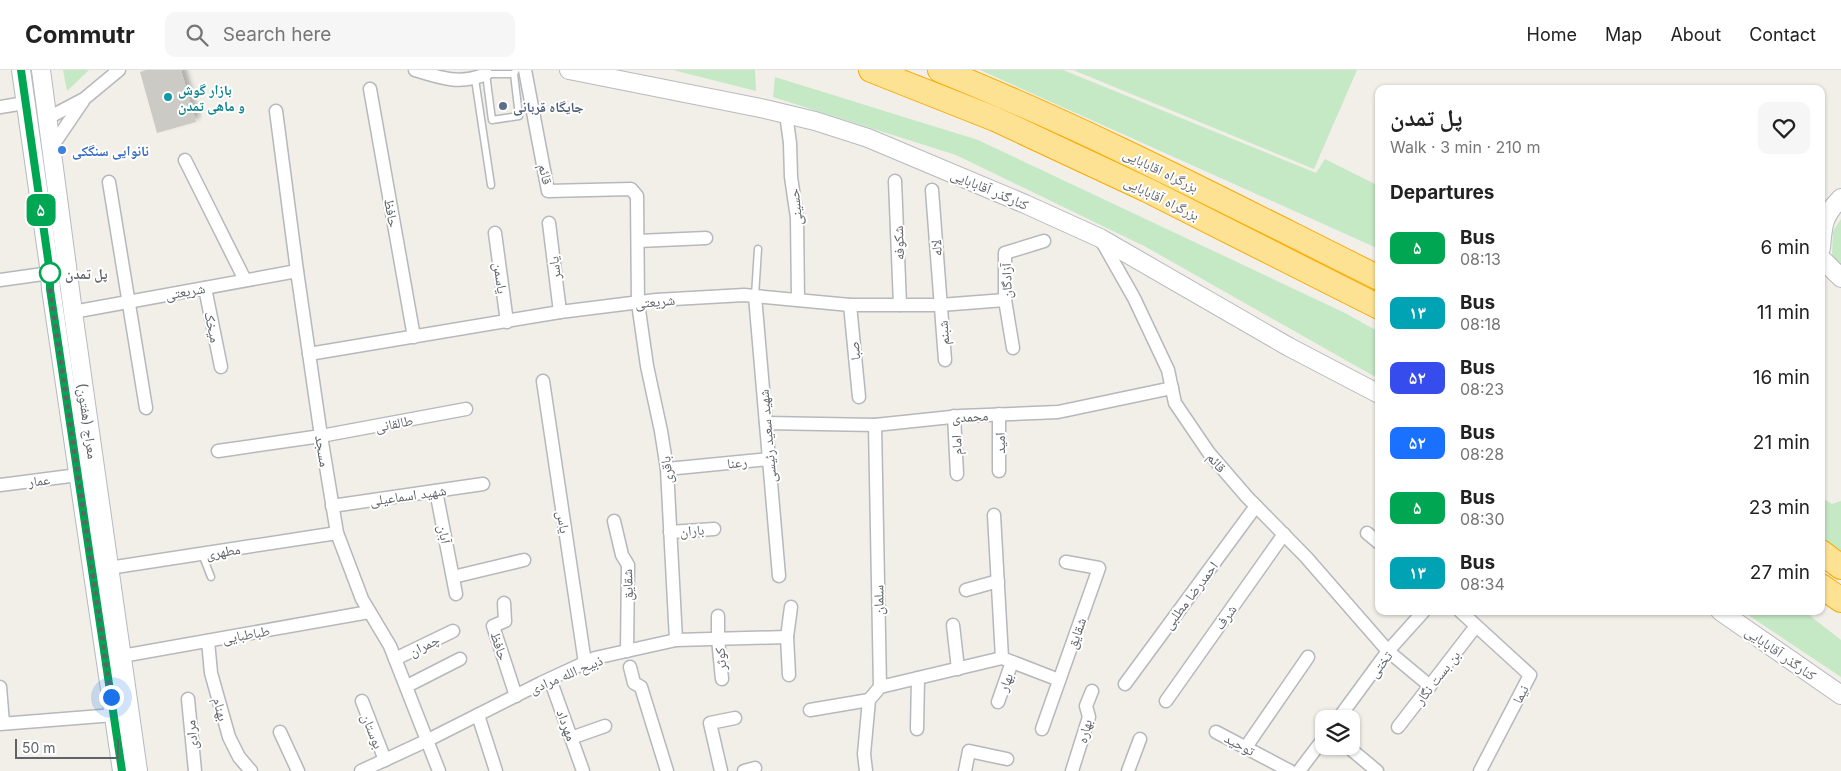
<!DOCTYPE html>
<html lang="en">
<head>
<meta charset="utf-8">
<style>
  body { margin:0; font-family:Inter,"Noto Naskh Arabic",sans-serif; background:#f6f6f6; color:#222; height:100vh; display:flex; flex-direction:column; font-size:19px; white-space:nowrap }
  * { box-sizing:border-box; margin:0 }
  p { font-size:16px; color:#767676 }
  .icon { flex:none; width:28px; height:28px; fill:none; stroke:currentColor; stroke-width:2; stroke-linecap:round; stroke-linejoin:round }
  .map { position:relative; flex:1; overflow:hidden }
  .panel { position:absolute; left:1375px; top:15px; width:450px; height:530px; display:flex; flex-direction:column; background:#fff; border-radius:10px; box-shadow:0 1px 4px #0004 }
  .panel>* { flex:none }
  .badge { padding:0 10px; border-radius:8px; font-size:18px; line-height:32px }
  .tools { position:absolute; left:1315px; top:640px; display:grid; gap:10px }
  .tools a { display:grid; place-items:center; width:45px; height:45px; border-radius:10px; background:#fff; box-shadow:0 1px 4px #0004; font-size:25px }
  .scale { position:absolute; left:15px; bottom:12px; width:104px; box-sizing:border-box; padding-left:5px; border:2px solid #5f6368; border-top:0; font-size:14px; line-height:18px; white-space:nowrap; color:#5f6368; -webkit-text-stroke:4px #fff; paint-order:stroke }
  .you { position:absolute; width:25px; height:25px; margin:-12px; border:4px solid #fff; border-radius:50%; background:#1a73e8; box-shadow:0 0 0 8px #1a73e833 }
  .map>.badge { position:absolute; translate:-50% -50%; box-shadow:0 0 0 2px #fff }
  h2 { padding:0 15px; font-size:19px; line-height:45px }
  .round { display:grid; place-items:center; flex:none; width:52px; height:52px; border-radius:10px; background:#f6f6f6 }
  .summary { display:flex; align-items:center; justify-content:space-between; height:85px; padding:0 15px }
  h1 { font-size:24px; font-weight:800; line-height:38px }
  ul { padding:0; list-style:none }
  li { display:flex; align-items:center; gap:15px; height:65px; padding:0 15px }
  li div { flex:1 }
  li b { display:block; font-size:19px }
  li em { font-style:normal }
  li .badge { min-width:55px; font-weight:700; text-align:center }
  header { display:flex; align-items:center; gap:30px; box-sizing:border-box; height:70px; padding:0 25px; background:#fff; border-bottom:1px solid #e0e0e0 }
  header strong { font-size:24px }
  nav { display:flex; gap:28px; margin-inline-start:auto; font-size:18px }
  .search { width:350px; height:45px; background:#f6f6f6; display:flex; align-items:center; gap:12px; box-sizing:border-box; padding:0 18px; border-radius:10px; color:#767676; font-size:19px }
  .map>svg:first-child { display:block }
  .green { fill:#c5e8c5 }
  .building { fill:#cccac5; filter:url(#shadow) }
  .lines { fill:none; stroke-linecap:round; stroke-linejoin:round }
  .lane-casing { stroke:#b5b8bc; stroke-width:9 }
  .street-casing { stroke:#b5b8bc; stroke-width:15 }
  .secondary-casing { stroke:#b6babf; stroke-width:20 }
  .highway-casing { stroke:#f9ab00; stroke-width:26 }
  .lane { stroke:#fff; stroke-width:6 }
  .street { stroke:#fff; stroke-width:12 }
  .secondary { stroke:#fff; stroke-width:18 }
  .highway { stroke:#fde293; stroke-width:24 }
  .line-casing { stroke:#fff; stroke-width:11 }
  .line { stroke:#00a651; stroke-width:8 }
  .walk { stroke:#5f6368; stroke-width:5; stroke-dasharray:0 9 }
  .culture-dot { fill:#0f9aa8; stroke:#fff; stroke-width:2 }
  .service-dot { fill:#5c6f8a; stroke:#fff; stroke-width:2 }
  .shop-dot { fill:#3f7fe0; stroke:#fff; stroke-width:2 }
  .stop-dot { fill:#fff; stroke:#00a651; stroke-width:2.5 }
  .labels { text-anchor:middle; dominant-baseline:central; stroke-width:4; stroke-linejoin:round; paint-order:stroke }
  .culture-label { font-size:14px; font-weight:bold; fill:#0d838f; stroke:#fff; text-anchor:start }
  .service-label { font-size:14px; font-weight:bold; fill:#4e5e75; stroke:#fff; text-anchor:start }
  .shop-label { font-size:14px; font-weight:bold; fill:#366cbe; stroke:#fff; text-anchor:start }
  .street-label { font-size:14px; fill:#5f6368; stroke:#fff }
  .stop-label { font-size:14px; font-weight:bold; fill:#5f6368; stroke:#fff; text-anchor:start }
</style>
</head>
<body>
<header>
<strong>Commutr</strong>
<div class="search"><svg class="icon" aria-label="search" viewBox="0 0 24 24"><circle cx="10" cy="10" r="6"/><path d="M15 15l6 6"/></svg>Search here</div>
<nav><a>Home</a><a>Map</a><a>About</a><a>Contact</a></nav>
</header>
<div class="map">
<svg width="1841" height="701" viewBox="0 0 1841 701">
  <defs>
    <filter id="shadow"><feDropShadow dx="4.5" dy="-4.5" stdDeviation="2.5" flood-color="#0004"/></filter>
  </defs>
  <rect width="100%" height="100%" fill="#f1efe8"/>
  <g class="green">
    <path d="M 63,0 L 89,0 L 67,21 Z"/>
    <path d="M 673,0 L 755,0 L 756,21 Z"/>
    <path d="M 980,0 L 1063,0 L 1316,103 L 1325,89 L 1379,116 L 1379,179 Z"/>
    <path d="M 1073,0 L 1357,0 L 1314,99 Z"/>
    <path d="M 775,7 L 978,70 L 1345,243 L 1379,262 L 1379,309 L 1146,177 L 956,85 L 773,27 Z"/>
    <path d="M 1841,149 L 1841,196 L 1832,187 L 1833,161 Z"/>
    <path d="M 1821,427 L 1832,434 L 1841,431 L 1841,486 L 1821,472 Z"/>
    <path d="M 1742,541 L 1804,541 L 1841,570 L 1841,607 Z"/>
  </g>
  <path class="building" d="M 147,0 L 181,0 L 196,52 L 157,63 L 140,2 Z"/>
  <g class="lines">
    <g class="lane-casing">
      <g id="lane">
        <path d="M 486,4 L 492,50 L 519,46 L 514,4 L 516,0"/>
        <path d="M 486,4 L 514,4"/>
        <path d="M 475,9 L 491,115"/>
        <path d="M 755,226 L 758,179"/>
        <path d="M 202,484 L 211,507"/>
      </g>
    </g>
    <g class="street-casing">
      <g id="street">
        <path d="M 415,0 C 440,8 461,15 486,4"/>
        <path d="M 525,0 L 548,121 L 631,119 L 637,126 L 638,233 L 647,296 L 661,361 L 667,399 L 676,570"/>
        <path d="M 370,19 L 414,267"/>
        <path d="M 0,37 L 25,33"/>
        <path d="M 276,41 L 297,201 L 321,366 L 337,463 L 362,529 L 390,576 L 439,701"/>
        <path d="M 786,44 L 790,73 L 791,107 L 797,148 L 798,230"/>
        <path d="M 46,49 L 84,29 L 119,0"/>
        <path d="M 51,78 L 83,31"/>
        <path d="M 185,90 L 245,210"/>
        <path d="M 895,111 L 900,235"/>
        <path d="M 109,112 L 146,338"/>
        <path d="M 932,120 L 945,290"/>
        <path d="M 549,153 L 560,242"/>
        <path d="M 495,163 L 507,252"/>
        <path d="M 1100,168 L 1134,228 L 1168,300 L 1175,333 L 1209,383 L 1247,427 L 1306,487 L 1388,581 L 1430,616"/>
        <path d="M 638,171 L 706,168"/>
        <path d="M 0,210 L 50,203"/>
        <path d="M 205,218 L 221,297"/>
        <path d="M 755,226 L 779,506"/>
        <path d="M 850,235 L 859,327"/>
        <path d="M 73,242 L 297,201"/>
        <path d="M 1013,278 L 1005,230 L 1005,183 L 1044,171"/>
        <path d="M 309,284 L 560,242 L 656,230 L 744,225 L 850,235 L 940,235 L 1005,230"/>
        <path d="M 543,311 L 585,593"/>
        <path d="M 954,346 L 957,404"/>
        <path d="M 766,353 L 875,355 L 961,346 L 1058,342 L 1172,318"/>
        <path d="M 218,381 L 321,366 L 466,339"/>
        <path d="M 667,399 L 769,389"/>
        <path d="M 999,401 L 999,344"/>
        <path d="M 0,415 L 78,405"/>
        <path d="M 436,421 L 456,524"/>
        <path d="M 332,436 L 483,414"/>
        <path d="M 994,445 L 1002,588"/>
        <path d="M 614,451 L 622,485 L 628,495 L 627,581"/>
        <path d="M 670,462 L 714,459"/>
        <path d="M 1367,463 L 1379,473"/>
        <path d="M 109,498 L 337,463"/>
        <path d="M 453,507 L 524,490"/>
        <path d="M 966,520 L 998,511"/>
        <path d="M 504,533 L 505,551 L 493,556 L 516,626"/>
        <path d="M 1460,541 L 1530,605 L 1480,701"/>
        <path d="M 718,546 L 718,569 L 722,609"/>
        <path d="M 953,555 L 958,599"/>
        <path d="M 208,571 L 211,603 L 229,667 L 239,687 L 251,701"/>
        <path d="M 122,586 L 369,542"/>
        <path d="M 395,589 L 453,561"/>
        <path d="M 630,597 L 634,613 L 641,617 L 667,701"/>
        <path d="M 789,605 L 787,567 L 791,537"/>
        <path d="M 550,609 L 583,701"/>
        <path d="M 1125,614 L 1256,436"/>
        <path d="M 407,616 L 460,589"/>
        <path d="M 0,617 L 3,653"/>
        <path d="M 880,617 L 1002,588 L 1059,610"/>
        <path d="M 188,629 L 195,701"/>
        <path d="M 362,631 L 385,690"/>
        <path d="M 1166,631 L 1284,464"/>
        <path d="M 998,632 L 1012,592"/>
        <path d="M 810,640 L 869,630"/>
        <path d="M 478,645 L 496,701"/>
        <path d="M 1338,649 L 1388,581 L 1424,541"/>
        <path d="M 0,654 L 114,645"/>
        <path d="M 1398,657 L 1476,556"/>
        <path d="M 917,659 L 918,608"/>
        <path d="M 1042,659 L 1099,498 L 1066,492"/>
        <path d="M 280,662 L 298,701"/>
        <path d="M 1216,662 L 1290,701"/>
        <path d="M 571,668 L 605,656"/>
        <path d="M 1347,676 L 1377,701"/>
        <path d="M 1246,677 L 1308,587"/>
        <path d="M 361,701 L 428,670 L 541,613 L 595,588 L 676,570 L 787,567"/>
        <path d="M 721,701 L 710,653 L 735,648"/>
        <path d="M 744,701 L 755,698"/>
        <path d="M 866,701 L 864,684 L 869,630 L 880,617 L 875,355"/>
        <path d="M 965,701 L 969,681 L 1007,689"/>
        <path d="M 1072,701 L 1089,647 L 1086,636 L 1092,621"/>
        <path d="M 1128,701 L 1140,669"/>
        <path d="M 1299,701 L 1324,668"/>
      </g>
    </g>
    <g class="secondary-casing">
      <g id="secondary">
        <path d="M 21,0 L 50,203 L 51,219 L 122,701"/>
        <path d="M 41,0 L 73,242 L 138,701"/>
        <path d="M 569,0 L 765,39 L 815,51 L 868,68 L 1025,134 L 1100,168 L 1289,277 L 1379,324"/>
        <path d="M 1821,178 C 1823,154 1823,146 1841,128"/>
        <path d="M 1821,188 L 1841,208"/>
        <path d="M 1720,541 L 1841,625"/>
      </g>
    </g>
    <g class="highway-casing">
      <g id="highway">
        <path d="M 871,0 L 995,49 L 1147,120 L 1379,237"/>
        <path d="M 940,0 C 1090,60 1234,136 1379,208"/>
        <path d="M 1821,482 L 1841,497"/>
        <path d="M 1821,516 L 1841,530"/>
      </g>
    </g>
    <use href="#lane" class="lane"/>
    <use href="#street" class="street"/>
    <use href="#secondary" class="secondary"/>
    <use href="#highway" class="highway"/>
  </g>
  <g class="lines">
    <g class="line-casing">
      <path id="line" d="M 21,0 L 50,203 L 50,219 L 122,701"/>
    </g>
    <use href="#line" class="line"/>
    <path class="walk" d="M 50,203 L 50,219 L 111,627"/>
  </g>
  <circle class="culture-dot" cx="168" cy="27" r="5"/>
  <circle class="service-dot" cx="503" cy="36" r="5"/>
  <circle class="shop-dot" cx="62" cy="80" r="5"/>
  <circle class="stop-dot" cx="50" cy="203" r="10"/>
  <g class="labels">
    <g class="culture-label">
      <text x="178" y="19">بازار گوش<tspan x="178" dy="16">و ماهی تمدن</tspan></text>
    </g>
    <g class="service-label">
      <text x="513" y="36">جایگاه قربانی</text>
    </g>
    <g class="shop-label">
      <text x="72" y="80">نانوایی سنگکی</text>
    </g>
    <g class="street-label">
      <text transform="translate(1161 100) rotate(26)">بزرگراه اقابابایی</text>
      <text transform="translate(546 104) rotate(76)">قائم</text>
      <text transform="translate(990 119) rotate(23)">کنارگذر آقابابایی</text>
      <text transform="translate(1162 128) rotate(26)">بزرگراه آقابابایی</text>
      <text transform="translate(795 137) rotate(-96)">حسینی</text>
      <text transform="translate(392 143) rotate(80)">حافظ</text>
      <text transform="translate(898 173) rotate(-92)">شکوفه</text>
      <text transform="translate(936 178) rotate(-94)">لاله</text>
      <text transform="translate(554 198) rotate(-97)">یاسر</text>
      <text transform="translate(501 208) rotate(82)">یاسمن</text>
      <text transform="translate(1006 211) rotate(-91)">آزادگان</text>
      <text transform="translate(185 221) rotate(-10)">شریعتی</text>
      <text transform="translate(655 231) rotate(-5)">شریعتی</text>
      <text transform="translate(213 257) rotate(78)">میخک</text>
      <text transform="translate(943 263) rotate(-95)">شبنم</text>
      <text transform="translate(854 281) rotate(-96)">صبا</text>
      <text transform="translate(970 346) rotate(-3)">محمدی</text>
      <text transform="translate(88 351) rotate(82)">معراج (هفتون)</text>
      <text transform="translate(394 353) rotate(-11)">طالقانی</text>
      <text transform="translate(767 366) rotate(-95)">شهید سعید رئیسی</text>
      <text transform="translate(999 373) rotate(-90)">امید</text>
      <text transform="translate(956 375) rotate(-93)">امام</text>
      <text transform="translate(323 381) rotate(81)">مسجد</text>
      <text transform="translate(737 392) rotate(-6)">رعنا</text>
      <text transform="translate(1217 392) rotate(50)">قائم</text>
      <text transform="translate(666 400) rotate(-96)">باقری</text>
      <text transform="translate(39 410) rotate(-7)">عمار</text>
      <text transform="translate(408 425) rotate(-8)">شهید اسماعیلی</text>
      <text transform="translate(564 452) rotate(81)">یاس</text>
      <text transform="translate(692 460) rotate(-5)">باران</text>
      <text transform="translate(445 464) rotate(79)">آبان</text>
      <text transform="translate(223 481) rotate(-9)">مطهری</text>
      <text transform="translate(627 515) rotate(-92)">شقایق</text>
      <text transform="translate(1190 525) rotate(-53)">احمدرضا مطلبی</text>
      <text transform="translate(878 530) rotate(-91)">سلمان</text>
      <text transform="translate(1225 547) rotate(-55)">شرف</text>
      <text transform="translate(1076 563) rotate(-71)">شقایق</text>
      <text transform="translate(246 564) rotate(-10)">طباطبایی</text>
      <text transform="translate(424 575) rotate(-26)">چمران</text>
      <text transform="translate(500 576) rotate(72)">حافظ</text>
      <text transform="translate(1781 583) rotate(35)">کنارگذر آقابابایی</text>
      <text transform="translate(720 589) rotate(-95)">کوثر</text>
      <text transform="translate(1380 594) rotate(-52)">تختی</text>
      <text transform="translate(566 604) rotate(-23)">ذبیح الله مرادی</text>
      <text transform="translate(1437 607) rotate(-52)">بن بست نگار</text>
      <text transform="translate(1005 612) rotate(-70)">بهار</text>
      <text transform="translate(1520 624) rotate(-63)">نیما</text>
      <text transform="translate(221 639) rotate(75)">بهنام</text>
      <text transform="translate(567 655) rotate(70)">مهرداد</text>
      <text transform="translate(373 661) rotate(68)">بوستان</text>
      <text transform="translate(1084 661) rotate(-76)">بهاره</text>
      <text transform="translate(191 665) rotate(-95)">مرادی</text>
      <text transform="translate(1240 674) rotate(28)">توحید</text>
    </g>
    <g class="stop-label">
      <text x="65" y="203">پل تمدن</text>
    </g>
  </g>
</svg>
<div class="tools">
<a><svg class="icon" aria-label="layers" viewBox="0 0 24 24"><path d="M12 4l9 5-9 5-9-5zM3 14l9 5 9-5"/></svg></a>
</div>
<div class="scale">50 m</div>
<div class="you" style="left:111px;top:627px"></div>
<b class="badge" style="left:41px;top:140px;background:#00a651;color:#fff">۵</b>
<section class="panel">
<div class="summary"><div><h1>پل تمدن</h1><p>Walk · 3 min · 210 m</p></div><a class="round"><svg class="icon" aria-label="heart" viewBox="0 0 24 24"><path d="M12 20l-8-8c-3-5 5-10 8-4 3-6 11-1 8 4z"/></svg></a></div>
<h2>Departures</h2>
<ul>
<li><span class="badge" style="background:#00a651;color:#fff">۵</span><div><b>Bus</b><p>08:13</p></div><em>6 min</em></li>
<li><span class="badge" style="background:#00a3b4;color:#fff">۱۳</span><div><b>Bus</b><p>08:18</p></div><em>11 min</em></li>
<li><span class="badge" style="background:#364cec;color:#fff">۵۲</span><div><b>Bus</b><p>08:23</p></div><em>16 min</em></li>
<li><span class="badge" style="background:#1a71ff;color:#fff">۵۲</span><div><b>Bus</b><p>08:28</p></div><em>21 min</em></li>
<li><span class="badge" style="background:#00a651;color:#fff">۵</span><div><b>Bus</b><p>08:30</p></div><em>23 min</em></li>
<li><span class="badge" style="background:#00a3b4;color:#fff">۱۳</span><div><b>Bus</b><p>08:34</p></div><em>27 min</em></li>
</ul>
</section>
</div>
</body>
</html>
